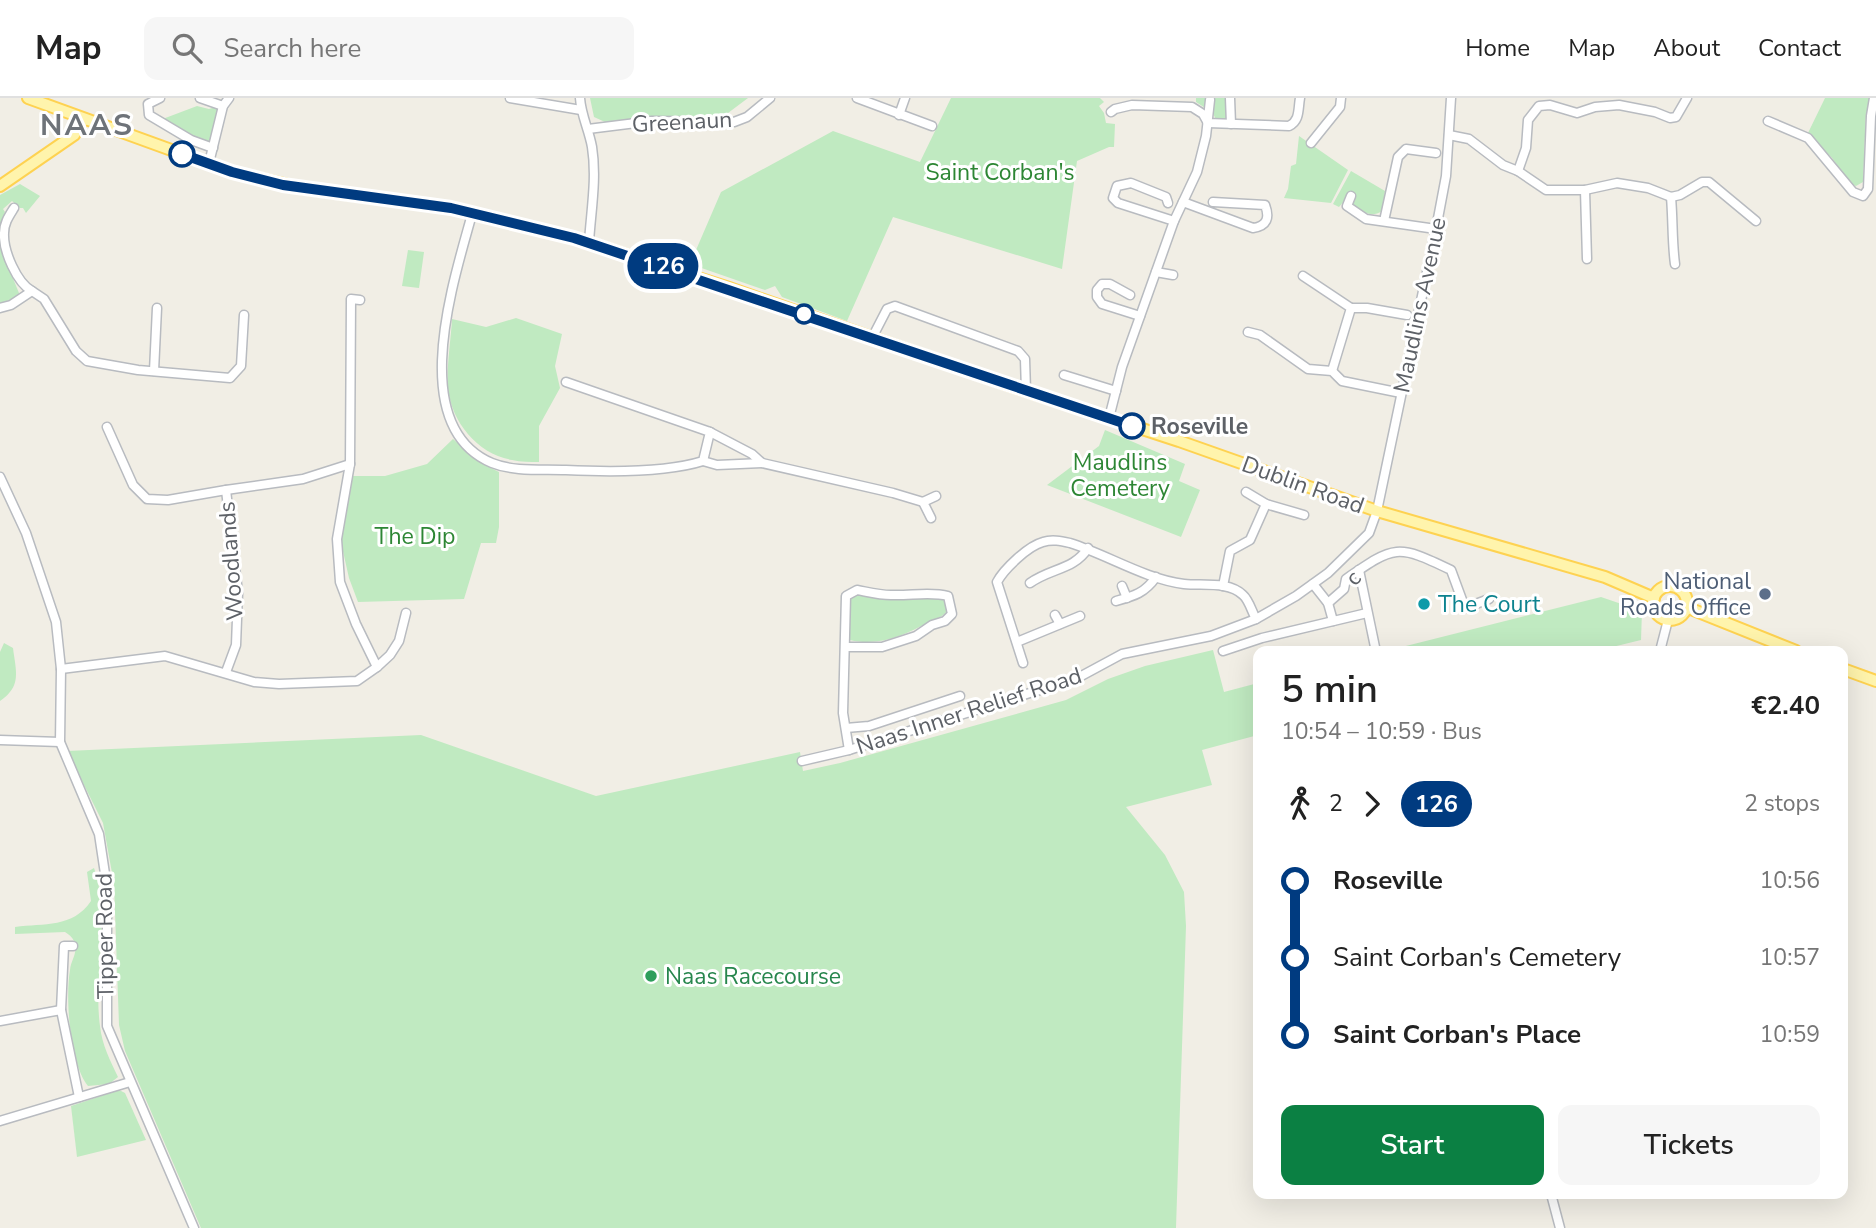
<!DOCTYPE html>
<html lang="en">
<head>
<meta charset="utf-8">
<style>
  body { margin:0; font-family:"Nunito Sans",sans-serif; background:#f6f6f6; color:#222; height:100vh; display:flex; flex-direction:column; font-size:26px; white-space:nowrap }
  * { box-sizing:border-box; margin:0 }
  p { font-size:23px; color:#767676 }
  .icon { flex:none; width:38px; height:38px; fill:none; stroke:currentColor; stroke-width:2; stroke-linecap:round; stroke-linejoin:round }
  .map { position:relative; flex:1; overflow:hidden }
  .drawer { position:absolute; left:1253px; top:548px; width:595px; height:553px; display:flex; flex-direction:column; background:#fff; border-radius:14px; box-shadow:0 7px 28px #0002 }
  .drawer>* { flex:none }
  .badge { padding:0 14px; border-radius:23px; font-size:24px; line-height:46px }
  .map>.badge { position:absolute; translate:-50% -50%; box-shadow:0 0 0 4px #fff }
  .legs { display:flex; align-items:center; gap:10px; height:77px; padding:0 28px; font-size:23px }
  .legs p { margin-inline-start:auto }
  .overview { display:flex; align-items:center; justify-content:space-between; height:119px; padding:0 28px }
  h1 { font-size:38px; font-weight:600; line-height:52px }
  .primary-button { display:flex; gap:14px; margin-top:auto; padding:14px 28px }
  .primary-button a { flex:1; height:80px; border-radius:14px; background:#0b8043; color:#fff; font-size:28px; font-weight:600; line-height:80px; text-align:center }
  .primary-button a+a { background:#f6f6f6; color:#222 }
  ul { padding:0 28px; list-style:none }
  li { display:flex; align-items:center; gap:24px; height:77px; font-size:26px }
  li i { display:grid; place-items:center; width:10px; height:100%; margin:0 9px; background:currentColor }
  li i::after { content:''; width:18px; height:18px; margin:-9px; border:5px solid; border-radius:50%; background:#fff }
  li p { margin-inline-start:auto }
  li:first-child i { background:linear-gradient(#0000 50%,currentColor 0) }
  li:last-child i { background:linear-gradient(currentColor 50%,#0000 0) }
  header { display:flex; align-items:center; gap:42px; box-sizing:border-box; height:98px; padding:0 35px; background:#fff; border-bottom:2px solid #e0e0e0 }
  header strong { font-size:33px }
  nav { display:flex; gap:38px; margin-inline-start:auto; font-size:24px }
  .search { width:490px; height:63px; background:#f6f6f6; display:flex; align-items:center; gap:18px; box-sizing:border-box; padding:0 24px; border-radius:14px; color:#767676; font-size:26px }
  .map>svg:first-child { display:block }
  .green { fill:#c0eac1 }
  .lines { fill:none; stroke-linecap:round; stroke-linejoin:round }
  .minor-casing { stroke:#b8bbc0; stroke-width:11 }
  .major-casing { stroke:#fed251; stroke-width:14 }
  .minor { stroke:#fff; stroke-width:8 }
  .major { stroke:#fff4ac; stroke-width:10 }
  .line-1-casing { stroke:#fff; stroke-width:16 }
  .line-1 { stroke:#003b80; stroke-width:10 }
  .stop-1-dot { fill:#fff; stroke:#003b80; stroke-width:3.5 }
  .service-dot { fill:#5c6f8a; stroke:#fff; stroke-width:2.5 }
  .culture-dot { fill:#0f9aa8; stroke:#fff; stroke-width:2.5 }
  .leisure-dot { fill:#2e9e5b; stroke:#fff; stroke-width:2.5 }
  .labels { text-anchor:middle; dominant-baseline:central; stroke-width:6; stroke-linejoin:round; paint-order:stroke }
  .street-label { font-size:23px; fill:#5d6167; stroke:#fff }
  .park-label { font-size:23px; fill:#2d8634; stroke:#fff }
  .stop-label { font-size:23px; font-weight:bold; fill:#5d6167; stroke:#fff; text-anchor:start }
  .service-label { font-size:23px; fill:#4e5e75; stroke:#fff; text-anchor:end }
  .culture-label { font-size:23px; fill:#0d838f; stroke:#fff; text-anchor:start }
  .leisure-label { font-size:23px; fill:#27864d; stroke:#fff; text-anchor:start }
  .district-label { font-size:30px; font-weight:bold; letter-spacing:2px; fill:#6e7379; stroke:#fff }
</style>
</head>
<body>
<header>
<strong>Map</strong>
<div class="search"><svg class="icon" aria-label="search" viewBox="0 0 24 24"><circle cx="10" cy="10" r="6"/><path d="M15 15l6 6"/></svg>Search here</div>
<nav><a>Home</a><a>Map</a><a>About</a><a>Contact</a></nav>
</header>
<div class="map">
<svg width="1876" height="1130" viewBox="0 0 1876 1130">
  <rect width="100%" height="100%" fill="#f1eee5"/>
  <g class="green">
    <path d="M 590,0 L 748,0 L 724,18 L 656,19 L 605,24 L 594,19 Z"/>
    <path d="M 951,0 L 1100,0 L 1104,4 L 1099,8 L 1104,15 L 1106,25 L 1115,26 L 1114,49 L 1109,49 L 1077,63 L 1062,171 L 893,119 L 847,223 L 782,199 L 775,188 L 765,192 L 690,166 L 721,94 L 833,33 L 920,64 Z"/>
    <path d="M 1196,0 L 1227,0 L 1228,23 L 1216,22 L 1213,15 L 1196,4 Z"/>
    <path d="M 1825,0 L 1876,0 L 1876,6 L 1866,15 L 1863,84 L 1856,88 L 1851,86 L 1832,60 L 1808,35 Z"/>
    <path d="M 197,8 L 209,11 L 215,9 L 218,11 L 211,43 L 208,45 L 160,22 Z"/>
    <path d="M 1299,38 L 1348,72 L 1331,105 L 1284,100 L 1288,91 L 1291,68 L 1296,66 Z"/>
    <path d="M 1351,73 L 1385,93 L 1382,113 C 1367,123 1358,107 1345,102 L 1339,109 L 1333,106 Z"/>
    <path d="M 20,86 L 40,98 L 26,115 L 23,110 L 20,110 L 12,103 L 3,111 L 5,114 L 0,127 L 0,97 Z"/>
    <path d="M 0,149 L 19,195 L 19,198 L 0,206 Z"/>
    <path d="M 408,152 L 424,154 L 419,190 L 402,188 Z"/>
    <path d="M 516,220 L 562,236 L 555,268 L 560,290 L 539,328 L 539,364 C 530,364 521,364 512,362 C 478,356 452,325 448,291 C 446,272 451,241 452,221 L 486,229 Z"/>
    <path d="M 1105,332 L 1185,366 L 1179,383 L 1200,392 L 1181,439 L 1047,387 L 1099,348 Z"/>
    <path d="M 453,341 L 481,365 L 499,374 L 499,429 L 496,445 L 481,445 L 464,501 L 358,504 L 349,480 L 340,440 L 351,378 L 385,378 L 427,366 Z"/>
    <path d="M 852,495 C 867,497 883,499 898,500 C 912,501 931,496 943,500 L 947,513 C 942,520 936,520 929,524 C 905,537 878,549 850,542 L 848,537 L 850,498 Z"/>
    <path d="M 1601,499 L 1642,513 L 1641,542 L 1596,553 L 1386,553 Z"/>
    <path d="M 4,545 L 13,550 C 16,574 22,588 0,603 L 0,554 Z"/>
    <path d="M 1213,552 L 1224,594 L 1258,585 L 1258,637 L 1202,652 L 1212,687 L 1126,709 L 1165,757 L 1184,794 L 1186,828 L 1176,1130 L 201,1130 L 125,953 L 119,927 L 114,786 L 103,725 L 67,653 L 421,637 L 596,698 L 800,654 L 803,673 L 840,665 L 1066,602 L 1108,581 L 1145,568 Z"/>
    <path d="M 94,770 C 111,818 93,878 100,928 C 102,947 110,962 118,979 L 109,986 L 88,988 C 70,966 65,900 70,872 C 71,862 77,857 75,846 C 74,841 70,837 65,834 L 15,836 L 15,829 C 44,825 73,830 91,803 L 87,774 Z"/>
    <path d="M 119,992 L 125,995 L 146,1042 L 77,1059 L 71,1008 Z"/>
  </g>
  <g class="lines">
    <g class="minor-casing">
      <g id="minor">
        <path d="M 160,0 L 148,6 L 149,17 L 191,42 L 213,50"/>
        <path d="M 200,0 L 223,8"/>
        <path d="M 510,0 L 581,12"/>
        <path d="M 580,0 C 581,17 589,32 592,49 C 597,80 591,113 589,144"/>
        <path d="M 857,0 L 932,28"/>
        <path d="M 1230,0 L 1231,26"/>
        <path d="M 1111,14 L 1115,11 L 1132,7 L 1192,9 L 1203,16 L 1208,25 L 1289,28 C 1300,23 1298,11 1300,0"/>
        <path d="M 899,17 L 905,0"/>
        <path d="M 1768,23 L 1808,40 L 1853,94 L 1863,98 L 1868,91 L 1871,18 L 1874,0"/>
        <path d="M 588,31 L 652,23 L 734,24 L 747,19 L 770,0"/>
        <path d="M 1449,37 L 1469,41 L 1503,67 L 1518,73 L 1546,92 L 1585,92 L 1617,85 L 1648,90 L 1671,99 L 1680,97 L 1702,84 L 1709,84 L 1756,123"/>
        <path d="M 1311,45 L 1340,9 L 1341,0"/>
        <path d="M 209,65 L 223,8 L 229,0"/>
        <path d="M 1518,73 L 1526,50 L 1528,22 L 1539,8 L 1550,7 L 1577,15 L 1595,9 L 1619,7 L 1655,14 L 1670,20 L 1676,19 L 1687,0"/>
        <path d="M 1585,92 L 1587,161"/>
        <path d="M 1351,98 L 1347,108 L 1366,121 L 1436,131"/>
        <path d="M 1671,99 C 1673,122 1672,144 1675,166"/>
        <path d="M 1183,104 L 1253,130 C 1267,128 1270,120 1265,107 L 1213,104"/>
        <path d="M 1168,105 L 1166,99 L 1131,85 L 1117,88 L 1113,100 L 1118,105 L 1174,123"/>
        <path d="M 14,110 C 9,118 4,125 4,135 C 3,153 17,185 32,193"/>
        <path d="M 472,116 C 454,182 405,328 492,365 C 514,374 543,371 566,372 C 607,374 665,375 703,363 L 710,334 L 566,284"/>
        <path d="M 1384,123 L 1398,59 L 1406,51 L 1436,55"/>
        <path d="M 1156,174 L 1173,177"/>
        <path d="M 1303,178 L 1351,210 L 1332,273"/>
        <path d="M 1130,197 L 1110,186 L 1102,186 L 1097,192 L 1097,199 L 1102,206 L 1140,218"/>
        <path d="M 360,202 L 351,201 L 350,366 L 337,441 L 340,484 L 356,526 L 377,569"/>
        <path d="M 0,210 L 11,207 L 32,193 L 44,201 L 76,253 L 87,263 L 138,272 L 230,280 L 241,268 L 244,217"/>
        <path d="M 1351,210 L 1367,210 L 1407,217"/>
        <path d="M 1248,234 L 1260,237 L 1308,271 L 1332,273 L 1342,283 L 1401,295"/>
        <path d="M 872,240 L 887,211 L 895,208 L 1018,253 L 1025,261 L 1026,293"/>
        <path d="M 154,273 L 157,210"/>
        <path d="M 1064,277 L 1116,293"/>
        <path d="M 1109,320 L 1122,269 L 1174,123 L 1197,74 L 1206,38 L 1210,2"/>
        <path d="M 107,329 L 133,387 L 147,401 L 168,402 L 226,392 L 238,495 L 236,547 L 226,574"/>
        <path d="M 710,334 L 752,356 L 762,365 L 893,395 L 923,404"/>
        <path d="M 703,363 L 717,367 L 762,365"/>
        <path d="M 0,379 L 26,435 L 56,524 L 61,571 L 60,644 L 99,736 L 107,789 L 107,928 L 194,1130"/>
        <path d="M 226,392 L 303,381 L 350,366"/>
        <path d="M 1246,394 L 1266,406 L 1304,417"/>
        <path d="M 931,420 L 923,404 L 936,398"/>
        <path d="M 1359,472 L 1375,549"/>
        <path d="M 1030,485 C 1051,470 1074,472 1088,450"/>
        <path d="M 1313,486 L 1328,505 L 1333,523"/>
        <path d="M 1122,488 L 1127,500"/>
        <path d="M 1223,488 L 1230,453 L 1250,442 L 1266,406"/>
        <path d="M 1116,503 C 1134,498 1145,495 1156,479"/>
        <path d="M 1328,505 L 1344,491 L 1346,481 C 1395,447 1397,446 1451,472 L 1465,510 L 1489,501"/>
        <path d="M 1055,517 L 1060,526"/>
        <path d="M 1017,544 L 1080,518"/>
        <path d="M 845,549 L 882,549 L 916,538 L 932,527 L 945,523 L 952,516 L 948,498 C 930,493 910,498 891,497 C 879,497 868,494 857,492 L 846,498 L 843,615 L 849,652"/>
        <path d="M 1223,553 L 1262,540 L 1367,515"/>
        <path d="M 1660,553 L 1668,522"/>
        <path d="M 1023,565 L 997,484 C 1004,471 1028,448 1043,444 C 1052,441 1061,443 1070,445 C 1108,457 1145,481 1184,486 C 1202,488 1229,483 1243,497 C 1249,502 1252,514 1256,521"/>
        <path d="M 61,571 L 165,558 L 254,584 L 279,586 L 357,583 L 377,569 L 390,557 L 399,543 L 406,515"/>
        <path d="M 846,630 L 869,628 L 960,598"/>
        <path d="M 0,642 L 60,644"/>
        <path d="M 802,663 L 849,652 L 1033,594 L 1072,583 L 1122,556 L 1211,538 L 1256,521 L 1296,498 L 1328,475 L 1369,435 L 1377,413 L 1436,131 L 1446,78 L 1451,0"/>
        <path d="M 73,848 L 64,848 L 61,912 L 79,999"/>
        <path d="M 0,923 L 61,912"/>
        <path d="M 0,1023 L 130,984"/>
        <path d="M 1551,1096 L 1560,1130"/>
      </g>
    </g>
    <g class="major-casing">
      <g id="major">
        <path d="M 28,0 L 232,74 L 301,90 L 451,110 L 574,140 L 729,190 L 1026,293 L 1179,343 L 1377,413 L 1605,479 L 1654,500"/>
        <path d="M 0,88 L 74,37 L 84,21"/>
        <circle cx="1670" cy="505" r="17"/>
        <path d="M 1686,509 L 1796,553"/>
        <path d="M 1843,571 L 1876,583"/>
      </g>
    </g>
    <use href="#minor" class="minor"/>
    <use href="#major" class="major"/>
  </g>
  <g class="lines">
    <g class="line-1-casing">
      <path id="line-1" d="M 182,56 L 232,74 L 283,87 L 451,110 L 574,140 L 1132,328"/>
    </g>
    <use href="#line-1" class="line-1"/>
  </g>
  <g class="stop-1-dot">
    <circle cx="182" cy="56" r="12"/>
    <circle cx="804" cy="216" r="9"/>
    <circle cx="1132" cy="328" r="12"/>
  </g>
  <circle class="service-dot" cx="1765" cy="496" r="7"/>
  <circle class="culture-dot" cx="1424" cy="506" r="7"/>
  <circle class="leisure-dot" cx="651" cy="878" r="7"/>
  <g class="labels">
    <g class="street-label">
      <text transform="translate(682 24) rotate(-3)">Greenaun</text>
      <text transform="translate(1420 207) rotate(-78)">Maudlins Avenue</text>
      <text transform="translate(1303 387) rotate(20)">Dublin Road</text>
      <text transform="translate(231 463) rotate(-94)">Woodlands</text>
      <text transform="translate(1353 480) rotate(-49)">c</text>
      <text transform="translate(969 613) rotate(-18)">Naas Inner Relief Road</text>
      <text transform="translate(105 838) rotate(-91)">Tipper Road</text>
    </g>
    <g class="park-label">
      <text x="1000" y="74">Saint Corban's</text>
      <text x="1120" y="364">Maudlins<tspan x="1120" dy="26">Cemetery</tspan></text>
      <text x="415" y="438">The Dip</text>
    </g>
    <g class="stop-label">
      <text x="1151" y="328">Roseville</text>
    </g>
    <g class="service-label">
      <text x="1751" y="483">National<tspan x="1751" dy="26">Roads Office</tspan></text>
    </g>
    <g class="culture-label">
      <text x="1438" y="506">The Court</text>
    </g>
    <g class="leisure-label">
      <text x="665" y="878">Naas Racecourse</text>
    </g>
    <g class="district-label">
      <text x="87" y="27">NAAS</text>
    </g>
  </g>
</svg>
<b class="badge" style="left:663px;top:168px;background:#003b80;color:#fff">126</b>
<section class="drawer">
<div class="overview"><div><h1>5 min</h1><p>10:54 – 10:59 · Bus</p></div><b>€2.40</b></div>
<div class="legs"><svg class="icon" aria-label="walk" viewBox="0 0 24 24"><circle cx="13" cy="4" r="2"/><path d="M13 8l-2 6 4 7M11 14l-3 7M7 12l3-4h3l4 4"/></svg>2<svg class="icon" aria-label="forward" viewBox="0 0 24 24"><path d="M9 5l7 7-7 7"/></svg><b class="badge" style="background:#003b80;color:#fff">126</b><p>2 stops</p></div>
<ul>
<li><i style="color:#003b80"></i><b>Roseville</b><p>10:56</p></li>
<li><i style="color:#003b80"></i><span>Saint Corban's Cemetery</span><p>10:57</p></li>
<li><i style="color:#003b80"></i><b>Saint Corban's Place</b><p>10:59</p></li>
</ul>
<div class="primary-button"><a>Start</a><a>Tickets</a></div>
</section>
</div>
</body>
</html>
